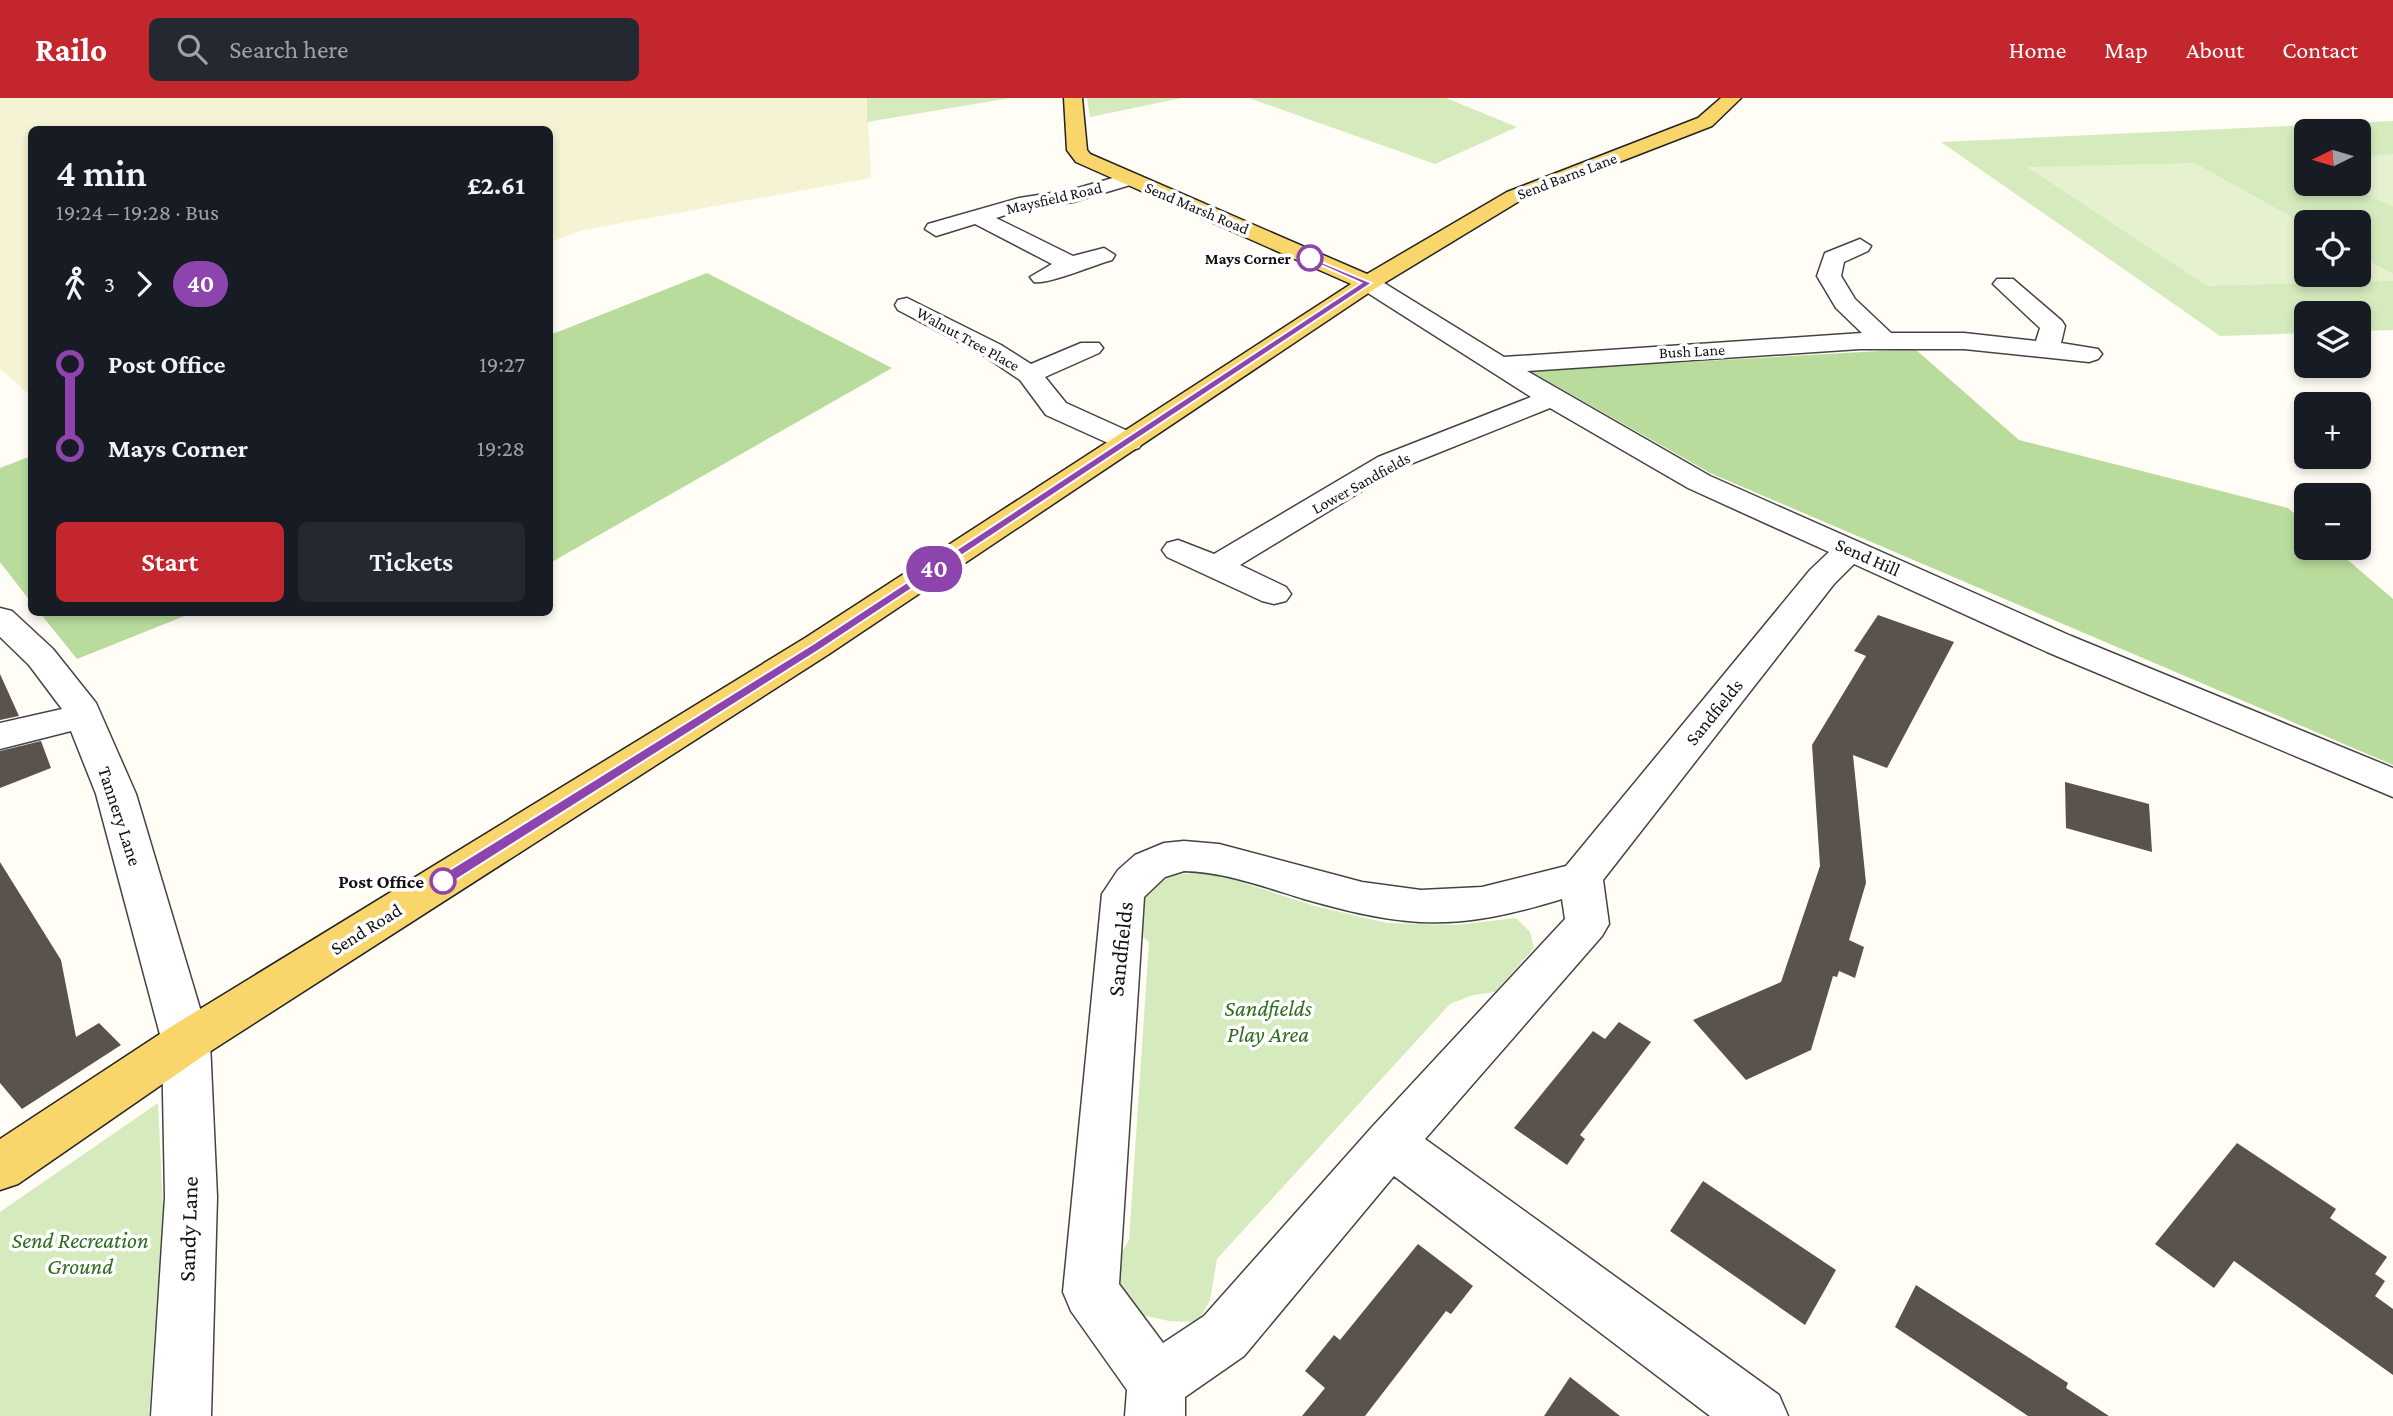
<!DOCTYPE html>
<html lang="en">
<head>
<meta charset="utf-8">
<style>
  body { margin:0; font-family:"Crimson Pro",serif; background:#242831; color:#f1f3f6; height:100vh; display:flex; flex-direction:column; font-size:26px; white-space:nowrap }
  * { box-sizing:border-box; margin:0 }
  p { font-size:23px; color:#9ea1a6 }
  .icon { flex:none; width:38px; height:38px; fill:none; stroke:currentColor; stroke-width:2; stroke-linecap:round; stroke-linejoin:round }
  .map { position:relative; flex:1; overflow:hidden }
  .side { position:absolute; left:28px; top:28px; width:525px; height:490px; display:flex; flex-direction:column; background:#171b24; border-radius:10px; box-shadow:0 4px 10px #0003 }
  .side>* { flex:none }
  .badge { padding:0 14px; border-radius:23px; font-size:24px; line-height:46px }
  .needle { width:46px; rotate:265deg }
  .tools { position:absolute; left:2294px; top:21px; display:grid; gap:14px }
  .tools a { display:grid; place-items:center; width:77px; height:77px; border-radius:10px; background:#171b24; box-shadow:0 4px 10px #0003; font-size:35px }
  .map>.badge { position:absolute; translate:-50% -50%; box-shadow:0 0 0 4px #fff }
  .legs { display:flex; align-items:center; gap:10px; height:77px; padding:0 28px; font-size:23px }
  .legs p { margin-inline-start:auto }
  .head { display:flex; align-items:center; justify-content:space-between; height:119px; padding:0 28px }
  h1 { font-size:38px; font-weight:600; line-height:52px }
  .primary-button { display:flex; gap:14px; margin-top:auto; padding:14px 28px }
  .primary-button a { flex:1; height:80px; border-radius:10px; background:#c4262e; color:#fff; font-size:28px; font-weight:600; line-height:80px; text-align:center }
  .primary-button a+a { background:#242831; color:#f1f3f6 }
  ul { padding:0 28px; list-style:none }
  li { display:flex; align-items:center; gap:24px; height:84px; font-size:26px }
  li i { display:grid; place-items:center; width:10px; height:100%; margin:0 9px; background:currentColor }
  li i::after { content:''; width:18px; height:18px; margin:-9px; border:5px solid; border-radius:50%; background:#171b24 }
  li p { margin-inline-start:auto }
  li:first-child i { background:linear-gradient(#0000 50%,currentColor 0) }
  li:last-child i { background:linear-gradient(currentColor 50%,#0000 0) }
  header { display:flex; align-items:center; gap:42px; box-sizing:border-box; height:98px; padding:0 35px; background:#c4262e; color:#fff }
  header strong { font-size:33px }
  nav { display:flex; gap:38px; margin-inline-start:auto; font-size:24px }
  .search { width:490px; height:63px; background:#242831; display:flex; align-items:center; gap:18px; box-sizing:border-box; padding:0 24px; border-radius:10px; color:#9ea1a6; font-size:26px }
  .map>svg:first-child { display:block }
  .farmland { fill:#f6f3d4 }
  .green { fill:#d5ebbd; fill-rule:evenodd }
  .forest { fill:#b9dc9c }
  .pitch { fill:#e6f2cf }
  .building { fill:#5a524d }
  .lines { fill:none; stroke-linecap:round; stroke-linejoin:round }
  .minor-casing { stroke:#444; stroke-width:3 }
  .major-casing { stroke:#222; stroke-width:3 }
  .minor { fill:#fff; fill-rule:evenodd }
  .major { fill:#f9d66b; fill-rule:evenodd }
  .line-1 { fill:#8e44ad; stroke:#fff; stroke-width:2 }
  .stop-1-dot { fill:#fff; stroke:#8e44ad; stroke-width:3.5 }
  .labels { text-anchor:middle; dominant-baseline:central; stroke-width:7; stroke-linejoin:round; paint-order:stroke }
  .far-street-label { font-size:16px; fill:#111; stroke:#fff }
  .far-stop-label { font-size:16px; font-weight:bold; fill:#111; stroke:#fff; text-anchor:end }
  .street-label { font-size:19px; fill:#111; stroke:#fff }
  .stop-label { font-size:19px; font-weight:bold; fill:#111; stroke:#fff; text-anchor:end }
  .near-street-label { font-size:23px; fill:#111; stroke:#fff }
  .near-park-label { font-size:23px; font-style:italic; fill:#2f6b1f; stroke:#fff }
</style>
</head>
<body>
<header>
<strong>Railo</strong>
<div class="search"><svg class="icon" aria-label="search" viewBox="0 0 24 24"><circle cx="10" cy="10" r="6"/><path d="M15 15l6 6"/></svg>Search here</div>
<nav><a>Home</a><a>Map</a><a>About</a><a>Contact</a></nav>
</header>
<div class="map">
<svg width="2393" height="1318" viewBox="0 0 2393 1318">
  <rect width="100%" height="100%" fill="#fffdf5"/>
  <path class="farmland" d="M 0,0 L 867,0 L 871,80 L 583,132 L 550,144 L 550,32 L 32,32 L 31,298 L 0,271 Z"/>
  <g class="green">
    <path d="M 867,0 L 1011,0 L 867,24 Z"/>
    <path d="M 1087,0 L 1182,0 L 1090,19 Z"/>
    <path d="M 1249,0 L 1446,0 L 1517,29 L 1435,66 Z"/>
    <path d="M 2393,23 L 2393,232 L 2359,233 L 2359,215 L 2306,215 L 2306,235 L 2220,238 L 1941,44 ZM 2306,33 L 2359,33 L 2359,86 L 2306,86 ZM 2306,124 L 2359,124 L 2359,177 L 2306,177 Z"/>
    <path d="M 1194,775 L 1219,777 L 1315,808 L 1387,825 L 1456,827 L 1516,820 L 1530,834 L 1534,850 L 1495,894 L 1473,897 L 1450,906 L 1217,1161 L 1210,1202 L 1198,1224 L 1169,1223 L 1142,1217 L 1120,1184 L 1116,1164 L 1129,1142 L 1149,844 L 1135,832 L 1132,812 C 1153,784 1158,777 1194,775 Z"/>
    <path d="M 158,1005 L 163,1109 L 149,1318 L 0,1318 L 0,1114 Z"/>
  </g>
  <g class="forest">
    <path d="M 707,175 L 892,270 L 550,465 L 550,237 Z"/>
    <path d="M 1915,251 L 2019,342 L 2288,410 L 2306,426 L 2306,450 L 2334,450 L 2393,501 L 2393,667 L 1710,375 L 1530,273 Z"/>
    <path d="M 31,358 L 32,358 L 31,504 L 0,464 L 0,370 Z"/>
    <path d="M 40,515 L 192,515 L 77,561 Z"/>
  </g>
  <g class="pitch">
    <path d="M 2393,56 L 2393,109 L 2346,86 L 2359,86 L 2359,58 Z"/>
    <path d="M 2195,65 L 2306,127 L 2306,177 L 2359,177 L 2359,157 L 2393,176 L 2393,183 L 2207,188 L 2027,69 Z"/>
  </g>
  <g class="building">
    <path d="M 1878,517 L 1954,544 L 1887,670 L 1853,657 L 1866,785 L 1849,842 L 1864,849 L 1855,880 L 1839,873 L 1837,879 L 1833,878 L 1811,952 L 1746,982 L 1693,922 L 1781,884 L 1820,768 L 1812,647 L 1866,558 L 1854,553 Z"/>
    <path d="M 0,576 L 19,618 L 0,622 Z"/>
    <path d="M 41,643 L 51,670 L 0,690 L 0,653 Z"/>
    <path d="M 2065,684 L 2149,706 L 2152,754 L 2066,730 Z"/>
    <path d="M 0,764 L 61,862 L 76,939 L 99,925 L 121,947 L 22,1011 L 0,985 Z"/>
    <path d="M 1619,924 L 1651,944 L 1580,1037 L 1585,1041 L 1567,1067 L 1514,1030 L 1593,933 L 1605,941 Z"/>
    <path d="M 2237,1045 L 2336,1111 L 2330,1120 L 2387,1159 L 2375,1176 L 2385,1183 L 2375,1198 L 2393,1211 L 2393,1277 L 2234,1163 L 2214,1190 L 2155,1146 Z"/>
    <path d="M 1703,1083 L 1836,1172 L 1805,1227 L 1670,1133 Z"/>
    <path d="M 1418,1146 L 1473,1188 L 1451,1216 L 1446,1213 L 1365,1318 L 1302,1318 L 1325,1290 L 1305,1273 L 1334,1237 L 1340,1242 Z"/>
    <path d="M 1916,1187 L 2068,1285 L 2066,1290 L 2109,1318 L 2028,1318 L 1895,1229 Z"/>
    <path d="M 1570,1279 L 1620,1318 L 1544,1318 Z"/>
  </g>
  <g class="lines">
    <g class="minor-casing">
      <g id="minor">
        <path d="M 1130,75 L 1137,77 L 1140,81 L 1137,85 L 1073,104 L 1028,110 L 996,120 L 1073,158 L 1104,150 L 1115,157 L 1112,162 C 1094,167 1047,187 1034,184 L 1030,179 L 1052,166 L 975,126 L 936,138 L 925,131 L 928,126 L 1019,100 L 1071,92 Z"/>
        <path d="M 1860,141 L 1871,148 L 1868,153 L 1844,164 L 1841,178 L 1855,201 L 1891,235 L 1964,235 L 2036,243 L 2040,230 L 1993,186 L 1997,181 L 2013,181 L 2062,223 L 2065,228 L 2061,245 L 2098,251 L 2102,256 L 2098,261 L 2089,264 L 1964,251 L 1860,251 L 1527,273 L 1710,378 L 2071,538 L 2393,670 L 2393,699 L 2047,554 L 1854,466 L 1834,486 L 1603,782 L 1609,826 L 1602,838 L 1425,1041 L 1779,1297 L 1788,1318 L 1710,1318 L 1394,1078 L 1244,1258 L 1185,1299 L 1185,1318 L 1125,1318 L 1127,1292 L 1071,1213 L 1063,1194 L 1102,796 L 1118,772 L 1135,757 L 1164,745 L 1184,743 L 1219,746 L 1362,784 L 1421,792 L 1482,789 L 1566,768 L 1810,472 L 1829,454 L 1688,390 L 1550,310 L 1398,371 L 1240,467 L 1286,489 L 1291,496 L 1286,503 L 1274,506 L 1262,503 L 1167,459 L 1162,452 L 1167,445 L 1178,442 L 1214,456 L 1378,359 L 1531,299 L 1360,190 L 1356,185 L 1360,180 L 1376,180 L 1504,259 L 1862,235 L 1836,210 L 1817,178 L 1825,155 ZM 1184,773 C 1225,774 1265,789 1304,801 C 1409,831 1458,833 1562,801 L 1565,821 L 1372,1029 L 1204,1218 L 1163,1245 L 1119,1186 L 1144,799 L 1165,779 Z"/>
        <path d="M 907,200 L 1001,247 L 1031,266 L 1081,245 L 1099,245 L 1103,250 L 1099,255 L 1045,279 L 1066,305 L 1139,338 L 1143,344 L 1139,350 L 1129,353 L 1119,350 L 1046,317 L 1020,282 L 983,257 L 898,212 L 895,207 L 898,202 Z"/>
        <path d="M 0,510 L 12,513 L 53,551 L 96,605 L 136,696 L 210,944 L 217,1099 L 211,1318 L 151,1318 L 165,1099 L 162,944 L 96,696 L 71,633 L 0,651 L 0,625 L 62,611 L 29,567 L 0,539 Z"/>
      </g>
    </g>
    <g class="major-casing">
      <path id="major" d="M 1064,0 L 1082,0 L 1087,52 L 1090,56 L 1367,176 L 1507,94 L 1698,20 L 1721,0 L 1741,0 L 1712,28 L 1521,102 L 1376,190 L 829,556 L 203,958 L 18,1086 L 0,1092 L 0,1041 L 169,930 L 805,540 L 1351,186 L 1076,64 L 1067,52 Z"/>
    </g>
    <use href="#minor" class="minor"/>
    <use href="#major" class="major"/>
  </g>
  <path class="line-1" d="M 1307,158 L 1372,185 L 821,551 L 448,787 L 438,787 L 438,779 L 813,546 L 1361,185 L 1307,161 Z"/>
  <g class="stop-1-dot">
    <circle cx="1310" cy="160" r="12"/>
    <circle cx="443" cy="783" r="12"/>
  </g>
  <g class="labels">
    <g class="far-street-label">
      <text transform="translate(1567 78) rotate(-21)">Send Barns Lane</text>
      <text transform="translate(1054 100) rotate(-13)">Maysfield Road</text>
      <text transform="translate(1197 110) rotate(23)">Send Marsh Road</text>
      <text transform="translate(968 241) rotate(29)">Walnut Tree Place</text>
      <text transform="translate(1692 253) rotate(-3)">Bush Lane</text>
      <text transform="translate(1361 385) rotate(-29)">Lower Sandfields</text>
    </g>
    <g class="far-stop-label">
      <text x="1291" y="160">Mays Corner</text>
    </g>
    <g class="street-label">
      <text transform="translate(1868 459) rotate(24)">Send Hill</text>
      <text transform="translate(1714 614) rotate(-51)">Sandfields</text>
      <text transform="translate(120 718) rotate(72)">Tannery Lane</text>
      <text transform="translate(366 831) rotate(-32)">Send Road</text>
    </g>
    <g class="stop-label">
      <text x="424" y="783">Post Office</text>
    </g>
    <g class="near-street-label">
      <text transform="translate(1120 851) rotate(-84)">Sandfields</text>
      <text transform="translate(188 1131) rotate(-88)">Sandy Lane</text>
    </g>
    <g class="near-park-label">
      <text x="1268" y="910">Sandfields<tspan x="1268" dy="26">Play Area</tspan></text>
      <text x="80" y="1142">Send Recreation<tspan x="80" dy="26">Ground</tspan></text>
    </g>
  </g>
</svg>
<div class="tools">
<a><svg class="needle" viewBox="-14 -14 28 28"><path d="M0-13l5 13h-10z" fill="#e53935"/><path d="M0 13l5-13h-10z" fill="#9ea1a6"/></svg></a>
<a><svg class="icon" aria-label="locate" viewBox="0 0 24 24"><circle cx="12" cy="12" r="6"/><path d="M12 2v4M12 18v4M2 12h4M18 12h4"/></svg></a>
<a><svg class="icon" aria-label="layers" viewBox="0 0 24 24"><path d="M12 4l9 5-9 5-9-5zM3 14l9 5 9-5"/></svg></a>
<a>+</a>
<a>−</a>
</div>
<b class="badge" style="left:934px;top:471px;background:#8e44ad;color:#fff">40</b>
<section class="side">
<div class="head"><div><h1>4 min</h1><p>19:24 – 19:28 · Bus</p></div><b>£2.61</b></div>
<div class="legs"><svg class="icon" aria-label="walk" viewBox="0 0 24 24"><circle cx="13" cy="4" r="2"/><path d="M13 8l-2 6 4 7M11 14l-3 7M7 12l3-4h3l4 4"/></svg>3<svg class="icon" aria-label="forward" viewBox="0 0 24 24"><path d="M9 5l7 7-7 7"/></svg><b class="badge" style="background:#8e44ad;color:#fff">40</b></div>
<ul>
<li><i style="color:#8e44ad"></i><b>Post Office</b><p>19:27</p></li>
<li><i style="color:#8e44ad"></i><b>Mays Corner</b><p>19:28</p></li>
</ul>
<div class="primary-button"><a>Start</a><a>Tickets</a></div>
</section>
</div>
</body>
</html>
